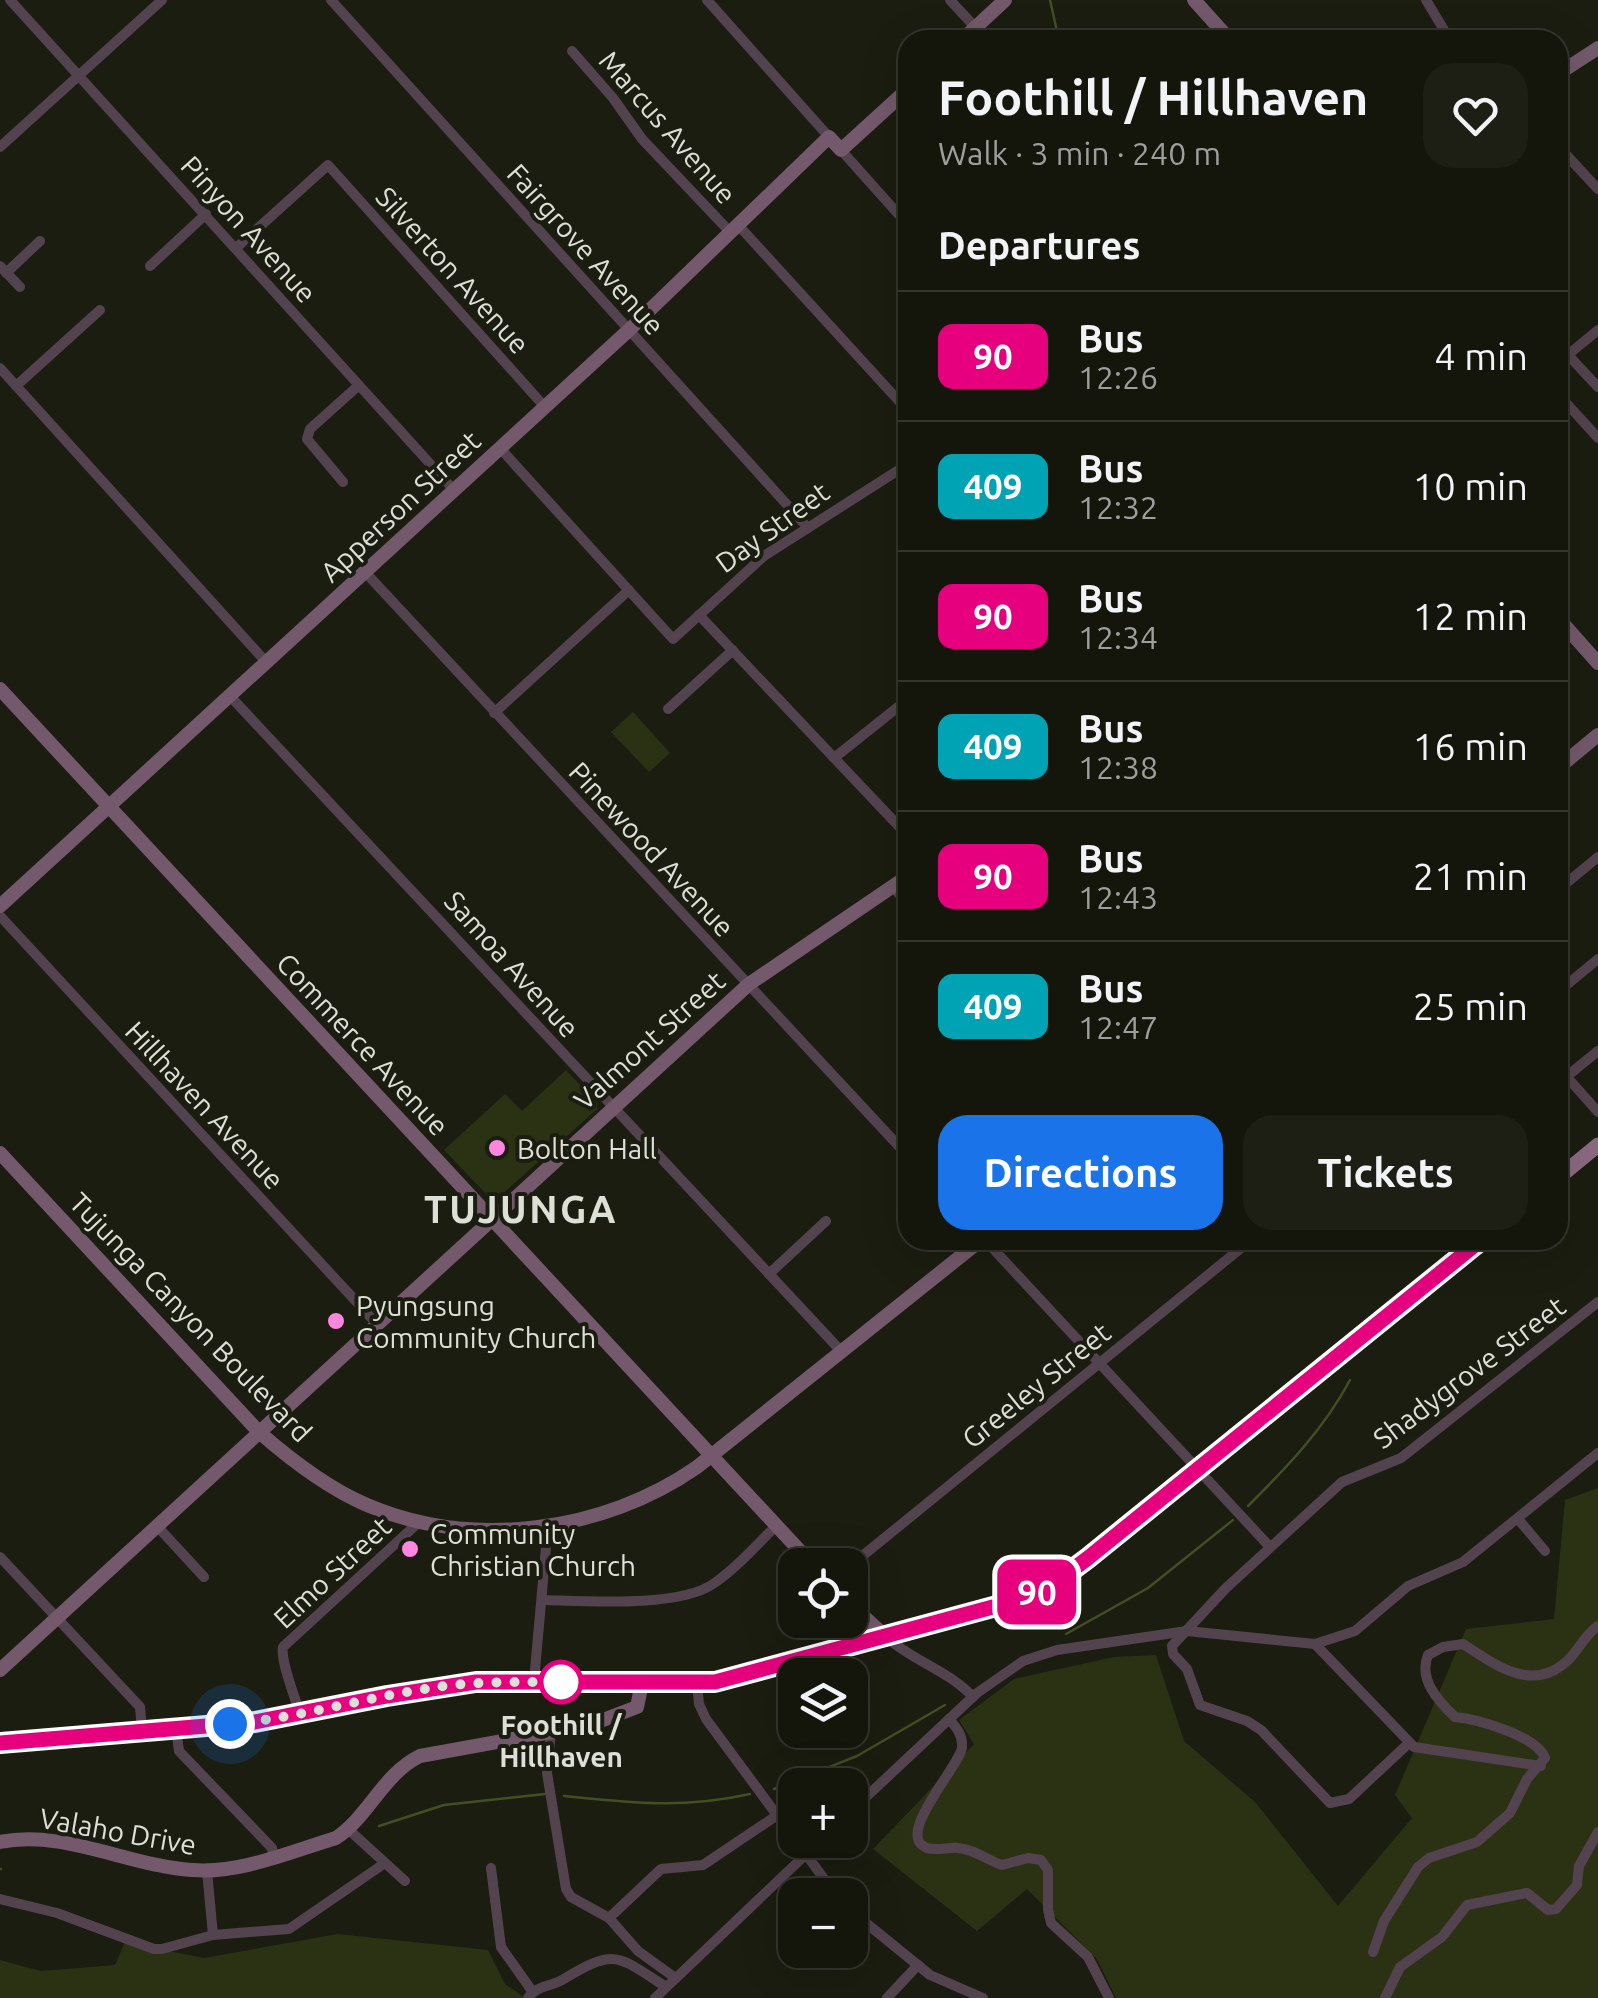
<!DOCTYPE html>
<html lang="en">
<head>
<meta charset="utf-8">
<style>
  body { margin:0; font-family:Ubuntu,sans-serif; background:#1d1f14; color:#f1f3f6; height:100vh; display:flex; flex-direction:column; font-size:38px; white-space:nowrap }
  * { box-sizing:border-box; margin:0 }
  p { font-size:32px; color:#9d9f9d }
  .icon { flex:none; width:55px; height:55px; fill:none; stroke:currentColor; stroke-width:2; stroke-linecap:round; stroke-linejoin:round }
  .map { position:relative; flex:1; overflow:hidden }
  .side { position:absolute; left:898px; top:30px; width:670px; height:1220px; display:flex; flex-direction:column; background:#14160b; border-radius:30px; box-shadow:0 10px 40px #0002,0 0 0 2px #33352c }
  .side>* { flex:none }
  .badge { padding:0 20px; border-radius:15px; font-size:35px; line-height:65px }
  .fabs { position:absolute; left:778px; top:1548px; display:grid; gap:20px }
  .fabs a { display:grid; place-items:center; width:90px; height:90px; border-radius:20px; background:#14160b; box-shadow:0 10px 40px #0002,0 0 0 2px #33352c; font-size:50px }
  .you { position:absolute; width:50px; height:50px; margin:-25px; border:8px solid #fff; border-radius:50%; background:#1a73e8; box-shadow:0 0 0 15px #1a73e833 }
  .map>.badge { position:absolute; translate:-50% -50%; box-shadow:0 0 0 5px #fff }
  h2 { padding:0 40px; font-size:38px; line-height:90px }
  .round { display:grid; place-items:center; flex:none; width:105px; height:105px; border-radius:30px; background:#1d1f14 }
  .headline { display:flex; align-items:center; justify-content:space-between; height:170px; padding:0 40px }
  h1 { font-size:48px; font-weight:700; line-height:75px }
  .primary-button { display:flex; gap:20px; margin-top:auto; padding:20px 40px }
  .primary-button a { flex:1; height:115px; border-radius:30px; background:#1a73e8; color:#fff; font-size:40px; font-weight:700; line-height:115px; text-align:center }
  .primary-button a+a { background:#1d1f14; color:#f1f3f6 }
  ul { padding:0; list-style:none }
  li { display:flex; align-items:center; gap:30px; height:130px; padding:0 40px; border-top:2px solid #33352c }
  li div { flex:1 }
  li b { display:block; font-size:38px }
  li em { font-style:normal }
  li .badge { min-width:110px; font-weight:700; text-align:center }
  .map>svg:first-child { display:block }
  .green { fill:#2b3214 }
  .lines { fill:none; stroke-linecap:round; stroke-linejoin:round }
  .stream { stroke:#444e25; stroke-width:2.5 }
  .street { stroke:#53434e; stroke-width:10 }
  .secondary { stroke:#73596b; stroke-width:14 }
  .primary { stroke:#8b6a81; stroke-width:15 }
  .line-casing { stroke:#fff; stroke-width:22 }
  .line { stroke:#e6007e; stroke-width:15 }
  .walk { stroke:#dde0d6; stroke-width:10; stroke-dasharray:0 18 }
  .poi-dot { fill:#fe85e0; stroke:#1a1d0f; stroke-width:4 }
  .stop-dot { fill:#fff; stroke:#e6007e; stroke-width:5 }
  .labels { text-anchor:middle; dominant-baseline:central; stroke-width:8; stroke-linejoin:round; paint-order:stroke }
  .street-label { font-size:28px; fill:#dde0d6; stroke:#1a1d0f }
  .poi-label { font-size:28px; fill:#dde0d6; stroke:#1a1d0f; text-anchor:start }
  .stop-label { font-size:28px; font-weight:bold; fill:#dde0d6; stroke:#1a1d0f }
  .district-label { font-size:38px; font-weight:bold; letter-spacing:2.5px; fill:#dde0d6; stroke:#1a1d0f }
</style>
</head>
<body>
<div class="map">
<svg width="1598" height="1998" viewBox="0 0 1598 1998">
  <rect width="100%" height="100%" fill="#1a1d0f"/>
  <g class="green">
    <path d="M 633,712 L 670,753 L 649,772 L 611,732 Z"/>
    <path d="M 566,1070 L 597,1103 L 597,1109 L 497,1199 L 491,1199 L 444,1150 L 505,1094 L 522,1111 Z"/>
    <path d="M 1598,1488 L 1598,1998 L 1116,1998 L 1097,1959 L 1027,1889 L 977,1931 L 873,1849 L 974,1744 L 959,1720 L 1014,1679 L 1114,1657 L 1156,1655 L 1184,1741 L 1255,1802 L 1338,1906 L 1412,1818 L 1395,1795 L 1466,1629 L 1554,1619 L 1565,1500 Z"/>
    <path d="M 338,1934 L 488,1950 L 505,1984 L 525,1998 L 0,1998 L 0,1960 L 41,1971 L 115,1965 L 125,1942 L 204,1958 Z"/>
  </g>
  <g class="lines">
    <g class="stream">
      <path d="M 1050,0 L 1059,40"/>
      <path d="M 1248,1506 C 1287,1467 1324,1429 1350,1380"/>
      <path d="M 1066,1634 L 1148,1588 L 1233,1520"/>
      <path d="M 774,1789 L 857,1756 L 945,1705"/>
      <path d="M 564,1796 C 632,1803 682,1809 750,1794"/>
      <path d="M 379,1826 L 444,1805 L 545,1794"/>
      <path d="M 0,1869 L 1,1869"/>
    </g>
    <g class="street">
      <path d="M 10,0 L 453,489"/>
      <path d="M 331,0 L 808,528"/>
      <path d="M 707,0 L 829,137"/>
      <path d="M 950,0 L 975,27"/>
      <path d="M 1426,0 L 1450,40"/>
      <path d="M 572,51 L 613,98 L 642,139 L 731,233"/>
      <path d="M 1558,146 L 1598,189"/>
      <path d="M 0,147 L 162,0"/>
      <path d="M 841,150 L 908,225"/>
      <path d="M 739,226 L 908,411"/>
      <path d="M 236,248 L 328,165 L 544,406"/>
      <path d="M 0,266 L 20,287"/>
      <path d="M 150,266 L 206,214"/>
      <path d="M 6,273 L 40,241"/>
      <path d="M 1568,355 L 1598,387"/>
      <path d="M 1558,363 L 1598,330"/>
      <path d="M 0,368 L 267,663"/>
      <path d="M 16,386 L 100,310"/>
      <path d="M 1558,394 L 1598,438"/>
      <path d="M 499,447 L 673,639 L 764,556 L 908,464"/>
      <path d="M 343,482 L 307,439 L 310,429 L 359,385"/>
      <path d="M 365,572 L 908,1156"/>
      <path d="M 699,615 L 908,836"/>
      <path d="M 230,696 L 841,1351"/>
      <path d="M 668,709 L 733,650"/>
      <path d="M 494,713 L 629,590"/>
      <path d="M 834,758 L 908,699"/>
      <path d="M 892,886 L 908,904"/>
      <path d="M 1558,890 L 1598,857"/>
      <path d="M 0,916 L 377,1324"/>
      <path d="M 1558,992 L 1598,959"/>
      <path d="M 1558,1067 L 1598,1112"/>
      <path d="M 1566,1077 L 1598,1051"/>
      <path d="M 985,1240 L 1270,1547"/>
      <path d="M 769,1274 L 826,1221"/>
      <path d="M 1518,1519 L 1545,1551"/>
      <path d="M 157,1526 L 204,1577"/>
      <path d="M 0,1557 L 140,1707 L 142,1731"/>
      <path d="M 850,1566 L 1251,1240"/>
      <path d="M 542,1600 C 585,1601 678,1608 713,1584 C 737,1568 757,1544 777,1525"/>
      <path d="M 886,1637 C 913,1661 949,1671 973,1697"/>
      <path d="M 1315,1644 L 1414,1747 L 1541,1766"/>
      <path d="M 534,1681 L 548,1525"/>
      <path d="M 697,1684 L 699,1704 L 706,1719 L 836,1895"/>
      <path d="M 300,1714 C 295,1697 280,1660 283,1647 L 419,1522"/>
      <path d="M 949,1719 C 956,1727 963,1735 962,1747 C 961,1765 893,1836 927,1848 C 936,1851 949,1847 958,1848 C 974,1849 987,1860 1002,1865 L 1028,1858 L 1041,1860 L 1048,1870 L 1048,1910 L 1051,1923 L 1088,1957 L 1109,1998"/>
      <path d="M 176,1728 L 179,1751 L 272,1848 L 273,1857"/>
      <path d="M 551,1732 L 547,1773 L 566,1889 L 571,1897 L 609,1918 L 638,1951 L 674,1977"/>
      <path d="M 1409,1743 L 1349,1799 L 1330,1803 L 1261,1730 L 1247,1721 L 1200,1705 L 1187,1669 L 1173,1654 L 1172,1646 L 1226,1588 L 1342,1482 L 1401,1458 L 1598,1302"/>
      <path d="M 850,1812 L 977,1693 L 1023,1661 L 1057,1650 L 1187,1631 L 1315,1644 L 1355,1631 L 1408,1586 L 1463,1562 L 1598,1453"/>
      <path d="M 348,1829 L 405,1881"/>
      <path d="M 491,1868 L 501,1947 L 532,1991"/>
      <path d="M 207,1871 L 213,1935"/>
      <path d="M 0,1899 L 57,1913 L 154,1949 L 162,1949 L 213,1935 L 289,1929 L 385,1863"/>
      <path d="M 850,1910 L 930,1975 L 983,1998"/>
      <path d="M 609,1918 L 661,1869 L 703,1865 L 776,1816"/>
      <path d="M 1373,1952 L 1384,1921 L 1418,1867 L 1429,1858 L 1477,1842 L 1510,1813 L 1527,1779 L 1545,1758 C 1537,1736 1477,1719 1455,1717 C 1438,1701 1418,1679 1428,1655 L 1443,1647 L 1463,1644 C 1494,1664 1531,1693 1566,1662 C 1579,1651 1583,1636 1598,1626"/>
      <path d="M 528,1998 C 536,1986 549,1987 562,1980 C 616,1948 615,1954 666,1987"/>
      <path d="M 655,1998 L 821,1840"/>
      <path d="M 887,1998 L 918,1965"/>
      <path d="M 1385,1998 L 1400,1967 L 1442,1937 L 1467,1905 L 1527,1893 L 1548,1910 L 1556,1909 L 1577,1885 L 1579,1866 L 1598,1832"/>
    </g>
    <g class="secondary">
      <path d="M 1194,0 L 1230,40"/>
      <path d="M 962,40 L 1005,0"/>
      <path d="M 1558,74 L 1598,48"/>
      <path d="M 1558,618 L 1598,663"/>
      <path d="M 0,689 L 813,1565"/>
      <path d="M 1558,768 L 1598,735"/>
      <path d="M 0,906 L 629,330 L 829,137 L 841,150 L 908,89"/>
      <path d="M 0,1153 L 259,1432 C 291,1460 327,1488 367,1505 C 472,1550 604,1532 697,1467 L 981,1240"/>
      <path d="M 850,1604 L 886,1637"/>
      <path d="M 0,1670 L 749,984 L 908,876"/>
      <path d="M 0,1842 C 63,1829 129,1866 192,1870 C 240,1874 290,1852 336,1838 C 369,1816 383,1774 420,1756 L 590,1725 L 637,1707 L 642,1683"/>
    </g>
    <g class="primary">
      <path d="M 1558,1178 L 1598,1145"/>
      <path d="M 0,1743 L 255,1721 L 387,1695 L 476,1682 L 715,1682 L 1015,1601 L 1042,1590 L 1089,1559 L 1481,1240"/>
    </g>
  </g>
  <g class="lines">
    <g class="line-casing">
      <path id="line" d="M 0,1743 L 255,1722 L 387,1696 L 476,1682 L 715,1682 L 1015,1601 L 1060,1579 L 1088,1558 L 1481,1240"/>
    </g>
    <use href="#line" class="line"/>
    <path class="walk" d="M 230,1724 C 298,1718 363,1698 431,1688 C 473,1681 521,1682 561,1682"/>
  </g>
  <g class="poi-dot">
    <circle cx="497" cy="1148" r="10"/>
    <circle cx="336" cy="1321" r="10"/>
    <circle cx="410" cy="1549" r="10"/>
  </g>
  <circle class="stop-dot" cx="561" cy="1682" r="20"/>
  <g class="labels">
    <g class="street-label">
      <text transform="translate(668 127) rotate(49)">Marcus Avenue</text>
      <text transform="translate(249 229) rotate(48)">Pinyon Avenue</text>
      <text transform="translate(586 249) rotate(48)">Fairgrove Avenue</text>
      <text transform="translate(453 270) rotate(48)">Silverton Avenue</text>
      <text transform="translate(400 506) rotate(-43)">Apperson Street</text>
      <text transform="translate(772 527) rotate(-36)">Day Street</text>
      <text transform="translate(652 849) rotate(47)">Pinewood Avenue</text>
      <text transform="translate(512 964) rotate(48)">Samoa Avenue</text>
      <text transform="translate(649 1040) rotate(-42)">Valmont Street</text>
      <text transform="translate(363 1044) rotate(47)">Commerce Avenue</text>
      <text transform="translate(205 1105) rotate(47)">Hillhaven Avenue</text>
      <text transform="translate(191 1317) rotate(46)">Tujunga Canyon Boulevard</text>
      <text transform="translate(1469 1372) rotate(-37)">Shadygrove Street</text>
      <text transform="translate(1036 1385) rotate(-39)">Greeley Street</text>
      <text transform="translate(332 1572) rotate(-43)">Elmo Street</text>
      <text transform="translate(118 1831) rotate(10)">Valaho Drive</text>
    </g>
    <g class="poi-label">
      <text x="517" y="1148">Bolton Hall</text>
      <text x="356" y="1305">Pyungsung<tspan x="356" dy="32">Community Church</tspan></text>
      <text x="430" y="1533">Community<tspan x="430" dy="32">Christian Church</tspan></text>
    </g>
    <g class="stop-label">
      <text x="561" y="1724">Foothill /<tspan x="561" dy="32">Hillhaven</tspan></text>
    </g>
    <g class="district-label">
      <text x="521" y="1209">TUJUNGA</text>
    </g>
  </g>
</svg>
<div class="fabs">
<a><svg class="icon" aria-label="locate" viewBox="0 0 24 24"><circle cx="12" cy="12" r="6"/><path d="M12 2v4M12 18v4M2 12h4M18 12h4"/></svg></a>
<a><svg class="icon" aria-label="layers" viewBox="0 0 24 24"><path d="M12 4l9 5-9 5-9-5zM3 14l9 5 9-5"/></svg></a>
<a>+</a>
<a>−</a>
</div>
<div class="you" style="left:230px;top:1724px"></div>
<b class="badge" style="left:1037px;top:1592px;background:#e6007e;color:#fff">90</b>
<section class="side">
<div class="headline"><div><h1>Foothill / Hillhaven</h1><p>Walk · 3 min · 240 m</p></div><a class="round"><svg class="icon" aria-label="heart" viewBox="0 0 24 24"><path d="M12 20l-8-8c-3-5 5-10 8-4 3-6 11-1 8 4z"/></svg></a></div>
<h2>Departures</h2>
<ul>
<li><span class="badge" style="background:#e6007e;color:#fff">90</span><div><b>Bus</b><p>12:26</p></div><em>4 min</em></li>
<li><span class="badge" style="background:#00a3b4;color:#fff">409</span><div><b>Bus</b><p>12:32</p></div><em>10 min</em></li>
<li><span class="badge" style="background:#e6007e;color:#fff">90</span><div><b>Bus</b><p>12:34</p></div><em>12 min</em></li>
<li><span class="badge" style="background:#00a3b4;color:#fff">409</span><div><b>Bus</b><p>12:38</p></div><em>16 min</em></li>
<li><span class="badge" style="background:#e6007e;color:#fff">90</span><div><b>Bus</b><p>12:43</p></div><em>21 min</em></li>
<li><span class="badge" style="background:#00a3b4;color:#fff">409</span><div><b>Bus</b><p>12:47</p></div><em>25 min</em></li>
</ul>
<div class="primary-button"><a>Directions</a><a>Tickets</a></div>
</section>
</div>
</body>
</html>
